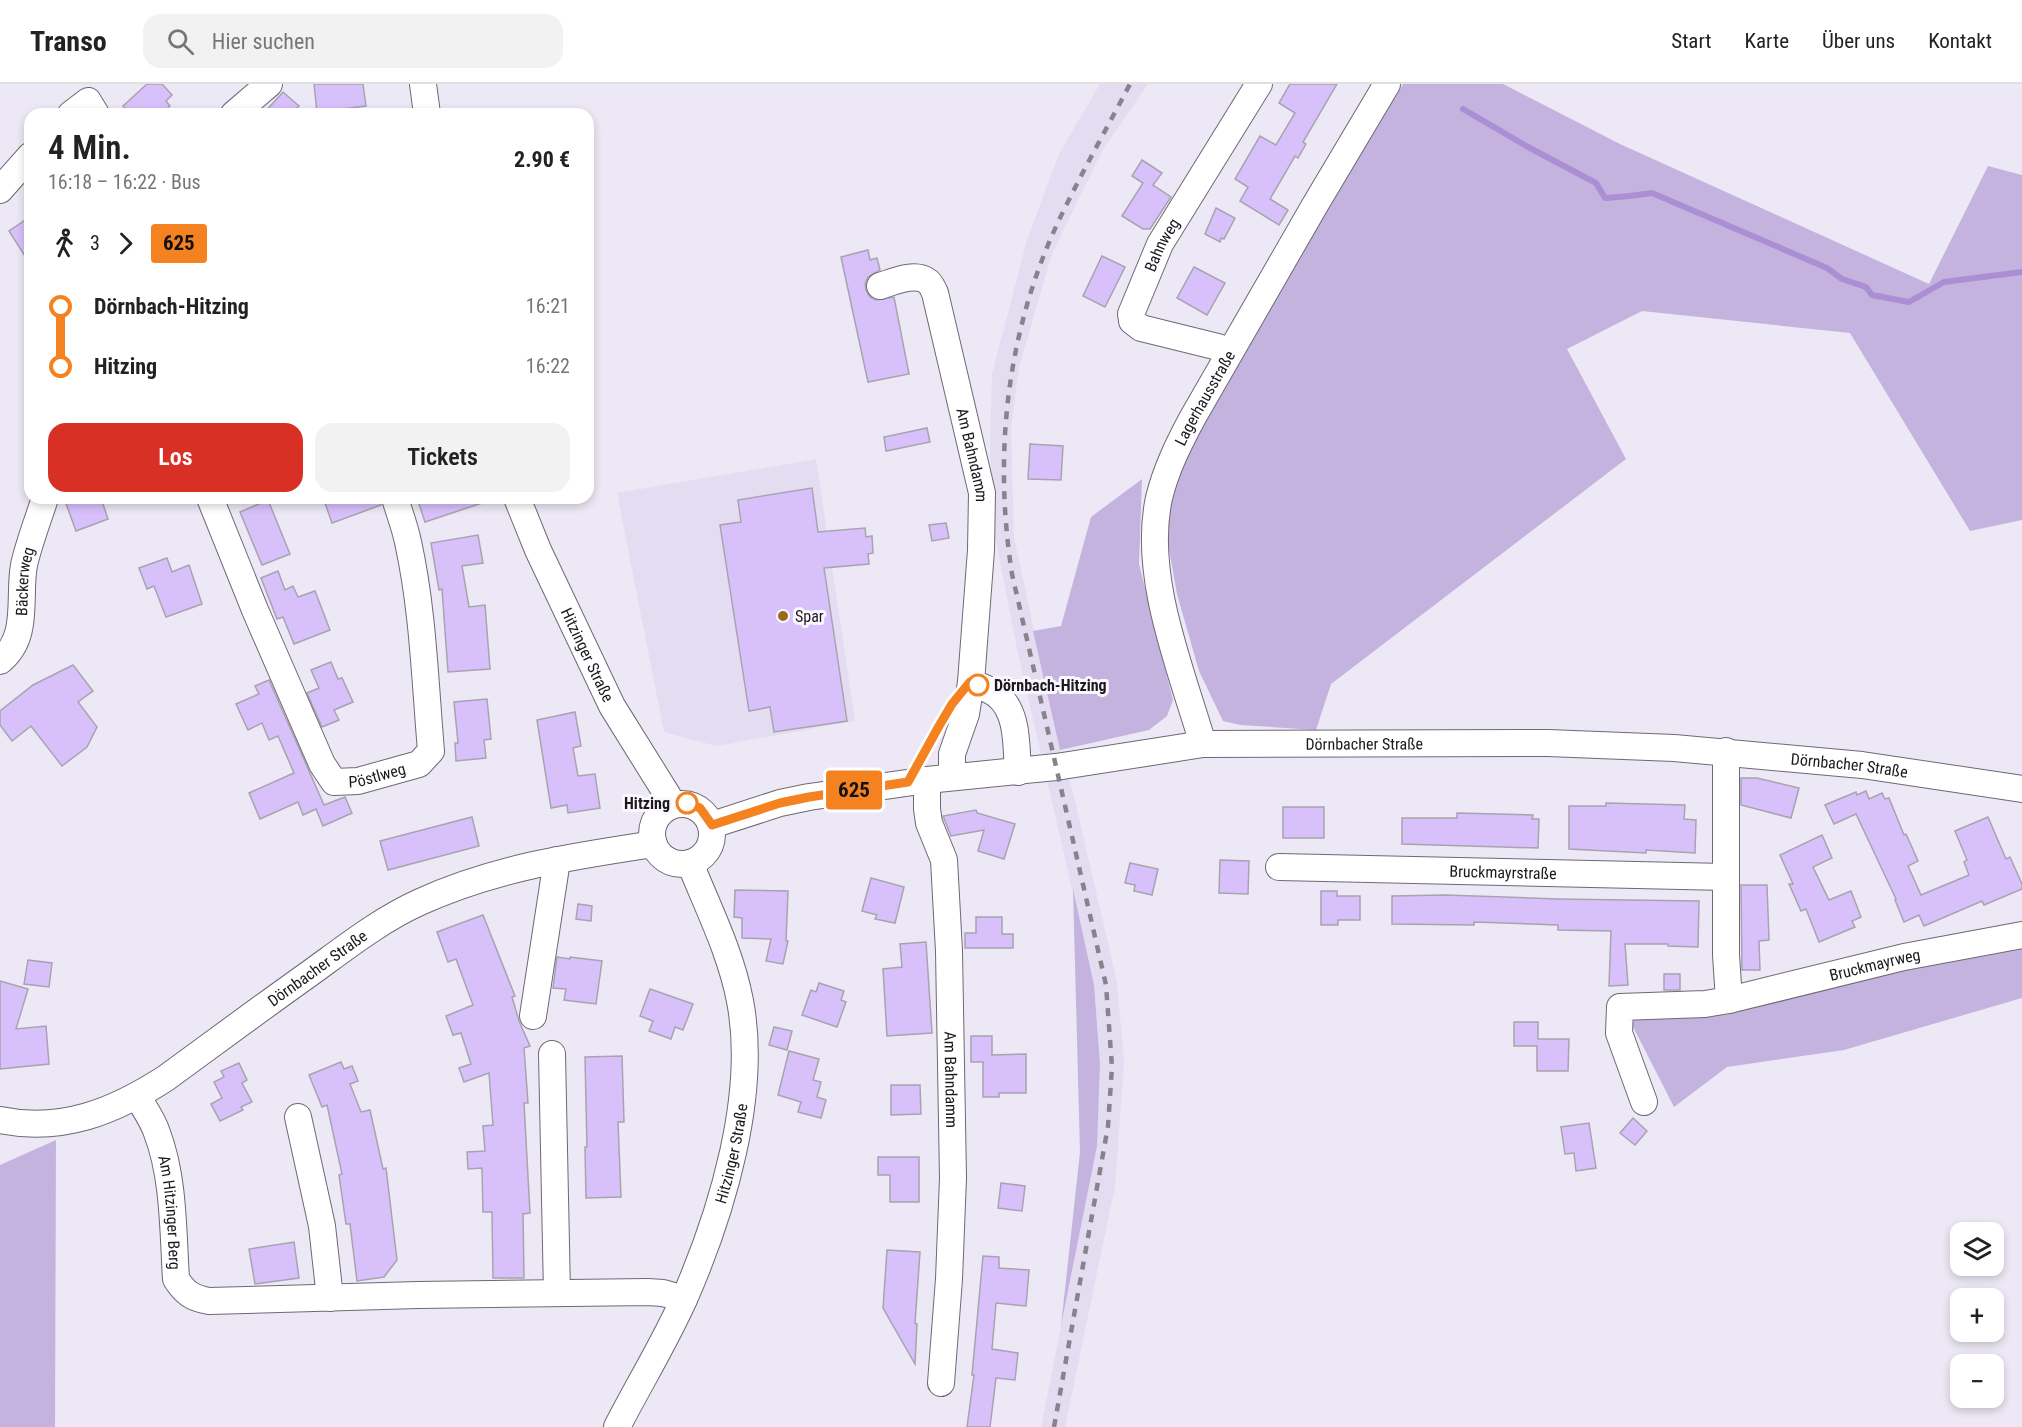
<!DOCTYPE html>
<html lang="de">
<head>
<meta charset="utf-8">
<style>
  body { margin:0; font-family:"Roboto Condensed",sans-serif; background:#f2f2f2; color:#222; height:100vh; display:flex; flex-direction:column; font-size:22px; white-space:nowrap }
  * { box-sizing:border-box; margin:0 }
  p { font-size:20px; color:#767676 }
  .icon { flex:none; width:33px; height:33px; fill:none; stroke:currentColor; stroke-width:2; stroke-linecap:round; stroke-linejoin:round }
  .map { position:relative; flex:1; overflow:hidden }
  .side { position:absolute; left:24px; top:24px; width:570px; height:396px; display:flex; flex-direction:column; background:#fff; border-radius:18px; box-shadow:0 3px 9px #0003 }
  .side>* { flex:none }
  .badge { padding:0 12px; border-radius:4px; font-size:21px; line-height:39px }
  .controls { position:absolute; left:1950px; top:1138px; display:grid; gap:12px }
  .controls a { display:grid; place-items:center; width:54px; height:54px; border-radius:12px; background:#fff; box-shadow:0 3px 9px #0003; font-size:30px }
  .map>.badge { position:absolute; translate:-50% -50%; box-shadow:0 0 0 3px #fff }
  .legs { display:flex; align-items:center; gap:9px; height:66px; padding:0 24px; font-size:20px }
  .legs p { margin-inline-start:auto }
  .headline { display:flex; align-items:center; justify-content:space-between; height:102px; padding:0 24px }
  h1 { font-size:33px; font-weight:600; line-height:45px }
  .cta { display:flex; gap:12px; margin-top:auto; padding:12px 24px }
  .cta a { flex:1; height:69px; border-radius:18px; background:#d93025; color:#fff; font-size:24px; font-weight:600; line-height:69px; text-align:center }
  .cta a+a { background:#f2f2f2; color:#222 }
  ul { padding:0 24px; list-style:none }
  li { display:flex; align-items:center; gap:21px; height:60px; font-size:22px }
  li i { display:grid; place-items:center; width:9px; height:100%; margin:0 8px; background:currentColor }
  li i::after { content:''; width:15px; height:15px; margin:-8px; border:4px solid; border-radius:50%; background:#fff }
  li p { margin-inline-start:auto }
  li:first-child i { background:linear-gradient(#0000 50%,currentColor 0) }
  li:last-child i { background:linear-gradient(currentColor 50%,#0000 0) }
  header { display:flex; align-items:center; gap:36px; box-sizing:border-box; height:84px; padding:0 30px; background:#fff; border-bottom:2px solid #e0e0e0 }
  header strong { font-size:28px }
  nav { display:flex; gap:33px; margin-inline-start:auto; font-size:21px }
  .search { width:420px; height:54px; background:#f2f2f2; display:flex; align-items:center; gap:15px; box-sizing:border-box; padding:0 21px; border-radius:18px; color:#767676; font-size:22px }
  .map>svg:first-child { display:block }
  .built { fill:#e4dcf1 }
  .green { fill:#c4b3df }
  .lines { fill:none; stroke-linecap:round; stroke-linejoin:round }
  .stream { stroke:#ab8fd4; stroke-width:6 }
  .building { fill:#d8c1fb; stroke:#a7a3af; stroke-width:1.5 }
  .minor-casing { stroke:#6d6974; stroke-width:28 }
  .minor { stroke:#fff; stroke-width:26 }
  .rail { stroke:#86838c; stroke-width:4.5; stroke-dasharray:8 8; stroke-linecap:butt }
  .line-1-casing { stroke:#fff; stroke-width:14 }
  .line-1 { stroke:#f58220; stroke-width:9 }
  .poi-dot { fill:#986a19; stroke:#faf7ff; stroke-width:2 }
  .stop-1-dot { fill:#fff; stroke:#f58220; stroke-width:3 }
  .labels { text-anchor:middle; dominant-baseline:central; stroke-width:6; stroke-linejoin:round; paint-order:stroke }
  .street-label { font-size:16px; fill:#1b191e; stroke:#faf7ff }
  .poi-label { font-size:16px; fill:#1b191e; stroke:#faf7ff; text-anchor:start }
  .stop-label { font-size:16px; font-weight:bold; fill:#1b191e; stroke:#faf7ff; text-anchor:start }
</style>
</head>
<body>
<header>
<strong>Transo</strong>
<div class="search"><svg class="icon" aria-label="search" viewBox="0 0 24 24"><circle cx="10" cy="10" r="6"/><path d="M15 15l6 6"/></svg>Hier suchen</div>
<nav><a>Start</a><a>Karte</a><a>Über uns</a><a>Kontakt</a></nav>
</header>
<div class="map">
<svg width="2022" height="1343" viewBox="0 0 2022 1343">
  <rect width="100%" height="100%" fill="#ede8f5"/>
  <g class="built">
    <path d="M 1100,0 L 1148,0 L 1102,67 L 1052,170 L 1019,283 L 1011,344 L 1014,453 L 1060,666 L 1073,708 L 1117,898 L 1124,979 L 1115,1102 L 1065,1343 L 1041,1343 L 1097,1062 L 1100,980 L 1094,901 L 1017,565 L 995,452 L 990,368 L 992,290 L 1027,156 L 1059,70 Z"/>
    <path d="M 816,375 L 855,637 L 716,662 L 664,648 L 617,409 Z"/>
  </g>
  <g class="green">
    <path d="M 1403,0 L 1503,0 L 1620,60 L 1929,200 L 1988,82 L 2022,91 L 2022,436 L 1970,447 L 1850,249 L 1642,227 L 1567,265 L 1626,375 L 1331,600 L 1316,646 L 1240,641 L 1223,637 L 1199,587 L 1177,510 L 1166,448 L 1174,396 L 1200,341 L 1339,100 Z"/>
    <path d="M 1142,395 L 1139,480 L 1173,616 L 1167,632 L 1149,646 L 1060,666 L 1033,547 L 1061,542 L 1091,433 Z"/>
    <path d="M 1073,805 L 1094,901 L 1100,980 L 1097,1062 L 1061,1242 L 1080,1068 Z"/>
    <path d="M 2022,861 L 2022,914 L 1844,966 L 1727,983 L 1674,1023 L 1627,931 L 1725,931 L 1930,873 Z"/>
    <path d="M 56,1056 L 55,1343 L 0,1343 L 0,1081 Z"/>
  </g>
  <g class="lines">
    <path class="stream" d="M 1463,25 L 1528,63 L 1596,99 L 1605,114 L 1630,112 L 1652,109 L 1827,184 L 1842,195 L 1866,203 L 1872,211 L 1909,218 L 1944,198 L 2022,188"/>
  </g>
  <g class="building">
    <path d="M 147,0 L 162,0 L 172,11 L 166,17 L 170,22 L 161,30 L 130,30 L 123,22 Z"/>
    <path d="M 314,0 L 363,0 L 366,22 L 317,28 Z"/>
    <path d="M 1290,0 L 1337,0 L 1303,58 L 1306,60 L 1298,74 L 1295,72 L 1270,115 L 1288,126 L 1279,141 L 1240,117 L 1248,103 L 1235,95 L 1260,52 L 1276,61 L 1295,29 L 1279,19 Z"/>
    <path d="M 283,8 L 299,22 L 291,30 L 263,30 Z"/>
    <path d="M 1142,76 L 1162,89 L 1153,101 L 1171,113 L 1150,145 L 1143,145 L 1122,132 L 1143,99 L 1132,92 Z"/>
    <path d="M 1216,124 L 1235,134 L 1224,155 L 1221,154 L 1220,158 L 1205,150 Z"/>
    <path d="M 30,133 L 30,180 L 9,147 Z"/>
    <path d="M 868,166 L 870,176 L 877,174 L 880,186 L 868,193 L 865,200 L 866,206 L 870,213 L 876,216 L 894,213 L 909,290 L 868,298 L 841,173 Z"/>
    <path d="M 1102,172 L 1125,183 L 1105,223 L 1083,212 Z"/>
    <path d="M 1194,183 L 1225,199 L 1207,231 L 1177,214 Z"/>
    <path d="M 927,344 L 930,358 L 886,367 L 884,353 Z"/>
    <path d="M 1030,360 L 1063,362 L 1061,396 L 1028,395 Z"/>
    <path d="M 812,404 L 818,448 L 865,444 L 866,453 L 872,452 L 873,469 L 868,470 L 869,480 L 824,484 L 847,637 L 774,648 L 770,623 L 749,627 L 720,441 L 741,438 L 738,416 Z"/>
    <path d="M 64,414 L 101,414 L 108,435 L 76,447 Z"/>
    <path d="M 338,414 L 380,414 L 381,421 L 332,439 L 325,419 Z"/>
    <path d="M 417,414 L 487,414 L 488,417 L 425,438 Z"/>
    <path d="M 268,416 L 290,470 L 262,481 L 240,428 Z"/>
    <path d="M 946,439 L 949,454 L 932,457 L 929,441 Z"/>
    <path d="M 478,451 L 483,479 L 462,482 L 469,523 L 485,521 L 490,585 L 448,588 L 442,505 L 439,506 L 431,459 Z"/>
    <path d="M 167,474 L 172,488 L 189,481 L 202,520 L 166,533 L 154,502 L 147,505 L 139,484 Z"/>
    <path d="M 278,487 L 285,506 L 293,502 L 298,513 L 315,507 L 330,546 L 294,560 L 283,533 L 277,535 L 261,494 Z"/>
    <path d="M 331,578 L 338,595 L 342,594 L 353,618 L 334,626 L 339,636 L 322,643 L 307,609 L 319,604 L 311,586 Z"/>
    <path d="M 73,581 L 93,607 L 78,618 L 97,643 L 87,663 L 62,682 L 31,642 L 12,657 L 0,641 L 0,627 L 33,601 Z"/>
    <path d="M 269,596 L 324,721 L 345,713 L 352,729 L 323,742 L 316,725 L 303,731 L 298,718 L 260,735 L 249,709 L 294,689 L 278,652 L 269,656 L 262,639 L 248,646 L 236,620 L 259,610 L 255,602 Z"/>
    <path d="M 487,615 L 491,655 L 484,656 L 486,674 L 456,677 L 455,659 L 458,659 L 454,618 Z"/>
    <path d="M 575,628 L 581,662 L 573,664 L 578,692 L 595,690 L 600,724 L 568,729 L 567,721 L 551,724 L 537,636 Z"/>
    <path d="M 1741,694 L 1757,694 L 1799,704 L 1791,734 L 1741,721 Z"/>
    <path d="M 1866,707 L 1869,715 L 1882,709 L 1885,715 L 1889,714 L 1904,751 L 1906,750 L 1918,777 L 1908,782 L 1921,811 L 1969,791 L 1964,778 L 1967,776 L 1955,747 L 1988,733 L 2006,775 L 2010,773 L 2022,800 L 2022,805 L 1984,821 L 1982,817 L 1924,842 L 1919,831 L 1904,838 L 1895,816 L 1896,815 L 1856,730 L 1834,740 L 1825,721 L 1856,708 L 1857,711 Z"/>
    <path d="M 1606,719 L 1685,721 L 1684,735 L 1696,736 L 1695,769 L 1646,766 L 1646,769 L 1569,765 L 1569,722 L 1606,722 Z"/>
    <rect x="1283" y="723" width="41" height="31"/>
    <path d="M 976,726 L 977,729 L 1015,740 L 1004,775 L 978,767 L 984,746 L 951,752 L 943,732 Z"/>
    <path d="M 1457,729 L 1533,731 L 1532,735 L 1539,735 L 1538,764 L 1402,760 L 1402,734 L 1457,734 Z"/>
    <path d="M 472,733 L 479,762 L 388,786 L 380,757 Z"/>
    <path d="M 1822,751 L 1832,774 L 1813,783 L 1829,816 L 1851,807 L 1861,833 L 1852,837 L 1855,843 L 1819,858 L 1806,825 L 1801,827 L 1789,800 L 1793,800 L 1780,771 Z"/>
    <path d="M 1220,776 L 1249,777 L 1248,810 L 1219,809 Z"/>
    <path d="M 1130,779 L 1158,785 L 1152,811 L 1134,807 L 1135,801 L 1125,799 Z"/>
    <path d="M 871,794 L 904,803 L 895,839 L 875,835 L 877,831 L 862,827 Z"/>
    <path d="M 1741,801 L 1767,801 L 1769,856 L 1759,857 L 1760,886 L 1742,886 Z"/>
    <path d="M 735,806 L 788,807 L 786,857 L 788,857 L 783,880 L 766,877 L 771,855 L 742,854 L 742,834 L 734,833 Z"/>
    <path d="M 1321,807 L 1337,807 L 1337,812 L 1360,812 L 1360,836 L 1338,836 L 1338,841 L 1321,841 Z"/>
    <path d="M 1445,811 L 1558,815 L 1699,817 L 1698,863 L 1668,862 L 1668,860 L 1625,860 L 1628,901 L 1609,902 L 1611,847 L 1558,846 L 1558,841 L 1474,838 L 1474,841 L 1392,840 L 1392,812 Z"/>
    <path d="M 578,820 L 592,822 L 591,837 L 576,835 Z"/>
    <path d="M 483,831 L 515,912 L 512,913 L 519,937 L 530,962 L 524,964 L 528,1019 L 524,1019 L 530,1129 L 523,1130 L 524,1194 L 493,1194 L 492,1128 L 483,1128 L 482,1084 L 468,1085 L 467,1068 L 485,1067 L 483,1042 L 493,1041 L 489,989 L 464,998 L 459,984 L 471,980 L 461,949 L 453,951 L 446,932 L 473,921 L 456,875 L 448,878 L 437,848 Z"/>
    <path d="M 976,833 L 1002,833 L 1002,850 L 1013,850 L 1013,864 L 965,864 L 965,849 L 976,849 Z"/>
    <path d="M 926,858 L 932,949 L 887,952 L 883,885 L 902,883 L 900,860 Z"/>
    <path d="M 557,873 L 570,875 L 570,873 L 602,877 L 596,920 L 564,916 L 566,905 L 553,904 Z"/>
    <path d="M 28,876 L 52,879 L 49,903 L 24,900 Z"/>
    <rect x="1664" y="890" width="16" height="16"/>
    <path d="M 0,897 L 28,905 L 16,945 L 46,942 L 49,980 L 0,985 Z"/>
    <path d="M 819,899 L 844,907 L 841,916 L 846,918 L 837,943 L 802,931 L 811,906 L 816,908 Z"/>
    <path d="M 650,905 L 693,920 L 683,946 L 675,943 L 671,955 L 649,947 L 653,937 L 640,932 Z"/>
    <path d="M 1514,938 L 1538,938 L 1538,955 L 1569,955 L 1568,987 L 1537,987 L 1537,962 L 1514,962 Z"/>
    <path d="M 774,943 L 792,947 L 787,966 L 769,961 Z"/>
    <path d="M 971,952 L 992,952 L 992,971 L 1026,970 L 1026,1009 L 999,1009 L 999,1013 L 983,1013 L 983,978 L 971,978 Z"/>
    <path d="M 789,967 L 819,975 L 813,996 L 821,998 L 817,1013 L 826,1016 L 821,1034 L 798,1028 L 801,1018 L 778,1011 Z"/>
    <path d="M 622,972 L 624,1038 L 618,1038 L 621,1113 L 586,1114 L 585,1063 L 587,1063 L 585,973 Z"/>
    <path d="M 341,978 L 344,985 L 352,982 L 358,997 L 350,1000 L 361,1028 L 370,1026 L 383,1085 L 386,1084 L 397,1176 L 384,1193 L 357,1197 L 350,1140 L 346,1140 L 339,1091 L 342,1090 L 327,1021 L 322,1023 L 309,991 Z"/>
    <path d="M 239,979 L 247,996 L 242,999 L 252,1018 L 241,1023 L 243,1026 L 220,1037 L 211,1020 L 222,1014 L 214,998 L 224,993 L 221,987 Z"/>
    <path d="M 891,1001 L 920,1001 L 921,1030 L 891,1031 Z"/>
    <path d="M 1633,1034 L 1647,1047 L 1635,1061 L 1620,1049 Z"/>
    <path d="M 1589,1039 L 1596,1084 L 1576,1087 L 1574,1069 L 1565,1070 L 1561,1043 Z"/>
    <path d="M 878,1073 L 919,1073 L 919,1118 L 890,1118 L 890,1091 L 878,1091 Z"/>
    <path d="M 1001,1099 L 1025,1102 L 1022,1127 L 998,1124 Z"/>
    <path d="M 294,1158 L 299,1194 L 255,1200 L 249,1165 Z"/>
    <path d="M 887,1166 L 920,1168 L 915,1239 L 917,1240 L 915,1280 L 883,1224 Z"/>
    <path d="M 983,1172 L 999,1173 L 999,1184 L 1029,1186 L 1026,1222 L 996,1219 L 992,1265 L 1018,1269 L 1015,1296 L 996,1294 L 990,1343 L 967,1343 L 974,1291 L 972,1291 Z"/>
  </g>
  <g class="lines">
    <g class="minor-casing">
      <g id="minor">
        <path d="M 423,0 L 427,30"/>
        <path d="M 71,30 L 88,17 L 96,30"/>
        <path d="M 234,30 L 269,0"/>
        <path d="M 0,106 L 30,72"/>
        <path id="s1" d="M 880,202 C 893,198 914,188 927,197 C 931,199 933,205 935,209 L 982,409 L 981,466 L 971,598 L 966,630 L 952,670 L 952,693"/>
        <path id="s2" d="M 1229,269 L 1218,263 L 1141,244 L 1132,237 L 1131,230 L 1160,160 L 1259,0"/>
        <path id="s3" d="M 210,414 L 255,526 L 322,680 L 334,698 L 358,697 L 419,680 L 431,667 C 425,597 423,526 408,458 C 405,443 399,428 395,414"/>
        <path id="s4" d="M 517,414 L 538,466 L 612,622 L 673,720"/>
        <path id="s5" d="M 0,577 C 30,553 18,514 24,481 C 29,459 38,436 45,414"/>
        <path d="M 971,598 C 979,602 990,605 997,611 C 1019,628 1016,664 1018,688"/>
        <path id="s6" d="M 1203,660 C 1181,585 1142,492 1159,414 C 1166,385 1179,359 1193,333 L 1315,121 L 1387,0"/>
        <path id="s7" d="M 927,696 L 927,725 L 929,739 L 944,776 L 949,867 L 953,1094 L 949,1195 L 941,1299"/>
        <circle cx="682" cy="750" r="30"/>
        <path id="s8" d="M 712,741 L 780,719 L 809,713 L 927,696 L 1056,683 L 1203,660 L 1548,659 L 1674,664 L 1862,681 L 2022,705"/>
        <path id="s9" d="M 1279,783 L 1726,793 L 1726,667"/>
        <path id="s10" d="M 1729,916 L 1904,873 L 2022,851"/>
        <path d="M 533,932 L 557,776"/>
        <path d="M 552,970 L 557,1209"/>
        <path id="s11" d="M 137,1012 C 144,1024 153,1036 157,1049 C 174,1093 173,1148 176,1195 C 185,1209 192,1214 209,1217 L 418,1211 L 648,1208 L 663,1209 L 684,1215"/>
        <path d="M 1644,1018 L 1619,949 L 1620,923 L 1705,920 L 1729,916 L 1726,871 L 1726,793"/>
        <path d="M 298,1033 L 322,1142 L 330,1214"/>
        <path id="s12" d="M 0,1036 C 62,1049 115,1027 166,994 C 214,959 261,924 309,890 C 345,864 380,836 420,818 C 494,784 574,772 654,760"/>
        <path id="s13" d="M 617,1343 C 639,1300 665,1258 685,1213 C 722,1128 758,1010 740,917 C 731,869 708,824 690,779"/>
      </g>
    </g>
    <use href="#minor" class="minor"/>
    <path class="rail" d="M 1054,1343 L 1108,1042 L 1112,983 L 1106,901 L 1012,490 C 993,368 1007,245 1060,134 C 1082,88 1107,44 1130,0"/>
  </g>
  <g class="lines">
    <g class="line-1-casing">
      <path id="line-1" d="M 687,719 L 700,724 L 712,741 L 780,719 L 809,713 L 908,698 L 939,642 L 952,620 L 970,598 L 978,601"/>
    </g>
    <use href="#line-1" class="line-1"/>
  </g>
  <circle class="poi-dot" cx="783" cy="532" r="6"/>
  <g class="stop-1-dot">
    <circle cx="978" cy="601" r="10"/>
    <circle cx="687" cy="719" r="10"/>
  </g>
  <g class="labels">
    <g class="street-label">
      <text stroke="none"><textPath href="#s2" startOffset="186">Bahnweg</textPath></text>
      <text stroke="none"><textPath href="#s6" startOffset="363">Lagerhausstraße</textPath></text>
      <text stroke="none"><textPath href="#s1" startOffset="230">Am Bahndamm</textPath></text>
      <text stroke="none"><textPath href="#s5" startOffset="86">Bäckerweg</textPath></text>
      <text stroke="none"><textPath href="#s4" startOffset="172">Hitzinger Straße</textPath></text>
      <text stroke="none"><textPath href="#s8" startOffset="660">Dörnbacher Straße</textPath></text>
      <text stroke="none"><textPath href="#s8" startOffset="1146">Dörnbacher Straße</textPath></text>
      <text stroke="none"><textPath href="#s3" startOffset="354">Pöstlweg</textPath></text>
      <text stroke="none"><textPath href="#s9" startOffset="224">Bruckmayrstraße</textPath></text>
      <text stroke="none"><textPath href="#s10" startOffset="150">Bruckmayrweg</textPath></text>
      <text stroke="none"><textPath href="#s12" startOffset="363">Dörnbacher Straße</textPath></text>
      <text stroke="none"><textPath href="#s7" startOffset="303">Am Bahndamm</textPath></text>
      <text stroke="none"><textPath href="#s13" startOffset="298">Hitzinger Straße</textPath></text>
      <text stroke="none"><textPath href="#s11" startOffset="123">Am Hitzinger Berg</textPath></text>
    </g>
    <g class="poi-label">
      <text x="795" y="532">Spar</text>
    </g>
    <g class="stop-label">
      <text x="994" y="601">Dörnbach-Hitzing</text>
      <text x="670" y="719" text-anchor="end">Hitzing</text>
    </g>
  </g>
</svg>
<div class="controls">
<a><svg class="icon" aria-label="layers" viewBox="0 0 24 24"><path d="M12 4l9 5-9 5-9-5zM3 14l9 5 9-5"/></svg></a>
<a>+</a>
<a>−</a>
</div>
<b class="badge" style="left:854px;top:706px;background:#f58220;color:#111">625</b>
<section class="side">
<div class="headline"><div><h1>4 Min.</h1><p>16:18 – 16:22 · Bus</p></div><b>2.90 €</b></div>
<div class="legs"><svg class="icon" aria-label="walk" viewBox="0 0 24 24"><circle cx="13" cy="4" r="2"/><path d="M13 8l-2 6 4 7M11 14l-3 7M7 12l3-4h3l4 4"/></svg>3<svg class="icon" aria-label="forward" viewBox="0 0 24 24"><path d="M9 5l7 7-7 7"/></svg><b class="badge" style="background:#f58220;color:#111">625</b></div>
<ul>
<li><i style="color:#f58220"></i><b>Dörnbach-Hitzing</b><p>16:21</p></li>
<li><i style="color:#f58220"></i><b>Hitzing</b><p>16:22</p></li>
</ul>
<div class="cta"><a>Los</a><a>Tickets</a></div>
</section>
</div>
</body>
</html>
